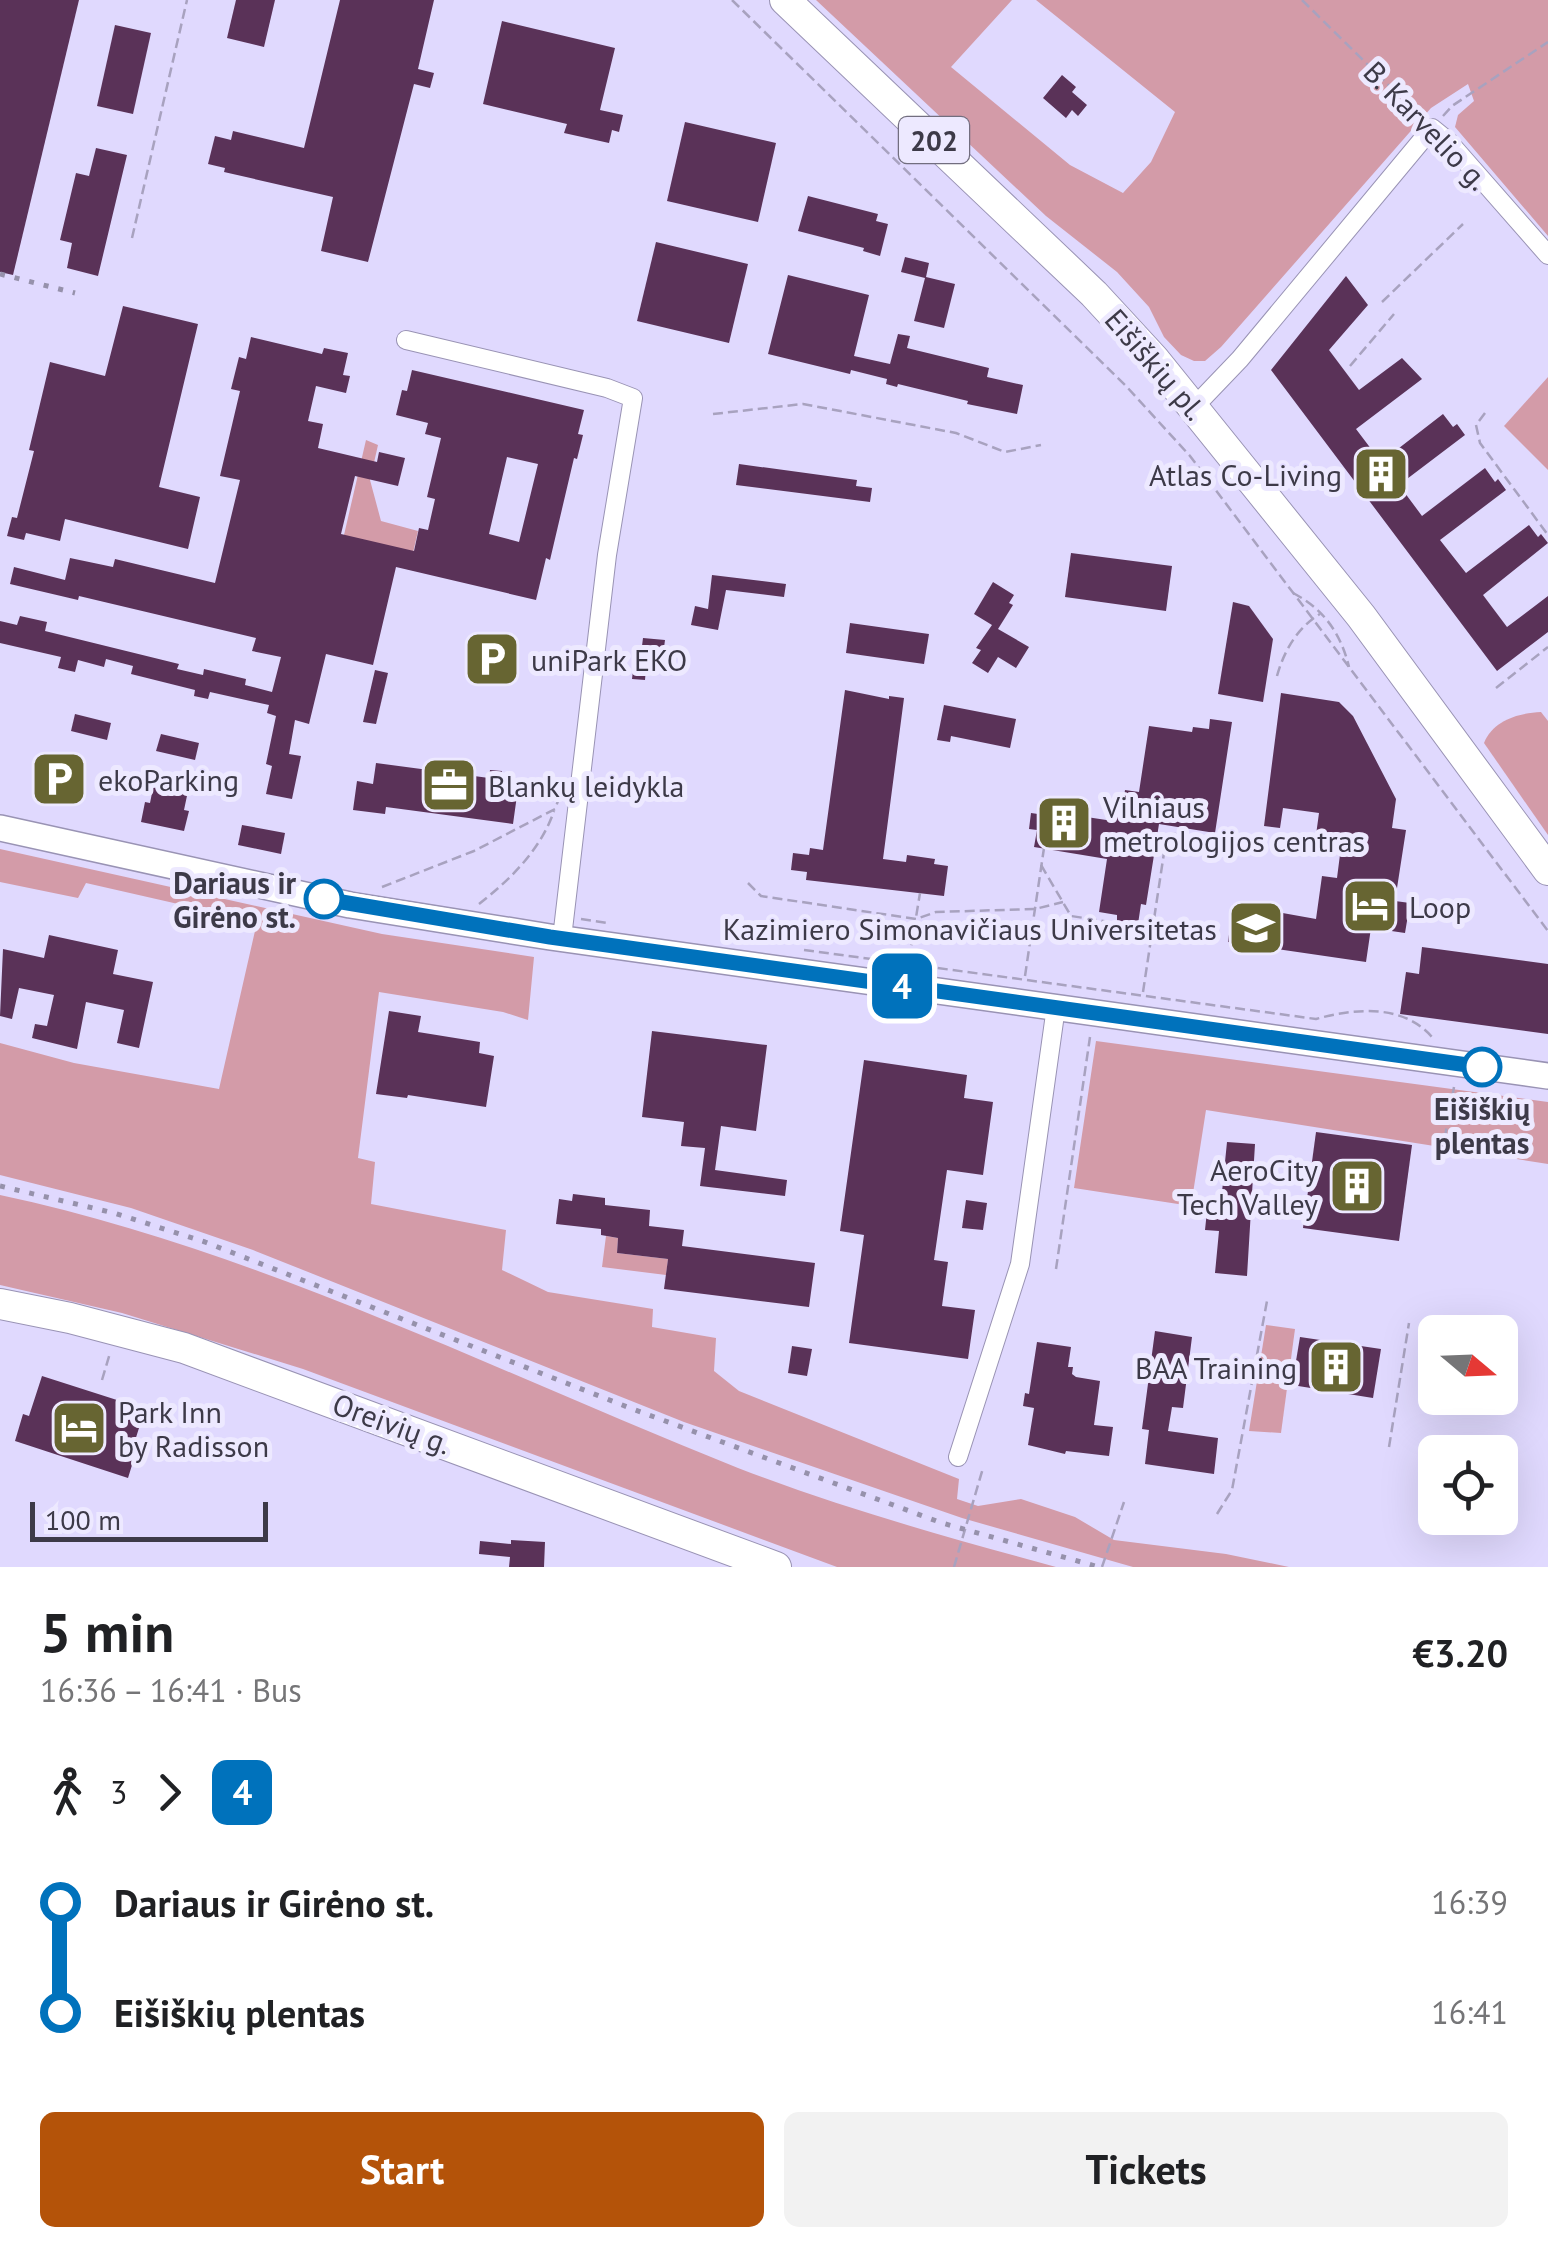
<!DOCTYPE html>
<html lang="en">
<head>
<meta charset="utf-8">
<style>
  body { margin:0; font-family:"PT Sans",sans-serif; background:#f2f2f2; color:#202124; height:100vh; display:flex; flex-direction:column; font-size:38px; white-space:nowrap }
  * { box-sizing:border-box; margin:0 }
  p { font-size:32px; color:#757577 }
  .icon { flex:none; width:55px; height:55px; fill:none; stroke:currentColor; stroke-width:2; stroke-linecap:round; stroke-linejoin:round }
  .map { position:relative; height:1567px; overflow:hidden }
  .side { display:flex; flex-direction:column; background:#fff; flex:1 }
  .side>* { flex:none }
  .badge { padding:0 20px; border-radius:15px; font-size:35px; line-height:65px }
  .needle { width:65px; rotate:109deg }
  .buttons { position:absolute; left:1418px; top:1315px; display:grid; gap:20px }
  .buttons a { display:grid; place-items:center; width:100px; height:100px; border-radius:15px; background:#fff; box-shadow:0 10px 40px #0002; font-size:50px }
  .scale { position:absolute; left:30px; bottom:25px; width:238px; box-sizing:border-box; padding-left:10px; border:5px solid #3d3a48; border-top:0; font-size:28px; line-height:35px; white-space:nowrap; color:#3d3a48; -webkit-text-stroke:8px #ede9ff; paint-order:stroke }
  .map>.badge { position:absolute; translate:-50% -50%; box-shadow:0 0 0 5px #fff }
  .legs { display:flex; align-items:center; gap:15px; height:110px; padding:0 40px; font-size:32px }
  .legs p { margin-inline-start:auto }
  .summary { display:flex; align-items:center; justify-content:space-between; height:170px; padding:0 40px }
  h1 { font-size:55px; font-weight:600; line-height:75px }
  .action { display:flex; gap:20px; margin-top:auto; padding:20px 40px }
  .action a { flex:1; height:115px; border-radius:15px; background:#b45309; color:#fff; font-size:40px; font-weight:600; line-height:115px; text-align:center }
  .action a+a { background:#f2f2f2; color:#202124 }
  ul { padding:0 40px; list-style:none }
  li { display:flex; align-items:center; gap:35px; height:110px; font-size:38px }
  li i { display:grid; place-items:center; width:15px; height:100%; margin:0 12px; background:currentColor }
  li i::after { content:''; width:25px; height:25px; margin:-12px; border:8px solid; border-radius:50%; background:#fff }
  li p { margin-inline-start:auto }
  li:first-child i { background:linear-gradient(#0000 50%,currentColor 0) }
  li:last-child i { background:linear-gradient(currentColor 50%,#0000 0) }
  .map>svg:first-child { display:block }
  .green { fill:#d39ba8 }
  .building { fill:#5a3258; fill-rule:evenodd }
  .lines { fill:none; stroke-linecap:round; stroke-linejoin:round }
  .minor-casing { stroke:#9993b4; stroke-width:20 }
  .secondary-casing { stroke:#9993b4; stroke-width:28 }
  .primary-casing { stroke:#9993b4; stroke-width:32 }
  .path { stroke:#a8a2bf; stroke-width:2.5; stroke-dasharray:10 5; stroke-linecap:butt }
  .minor { stroke:#fff; stroke-width:18 }
  .secondary { stroke:#fff; stroke-width:25 }
  .primary { stroke:#fff; stroke-width:30 }
  .rail { stroke:#9691ab; stroke-width:5; stroke-dasharray:5 10; stroke-linecap:butt }
  .line-1-casing { stroke:#fff; stroke-width:22 }
  .line-1 { stroke:#0072bc; stroke-width:15 }
  .stop-1-dot { fill:#fff; stroke:#0072bc; stroke-width:5 }
  .labels { text-anchor:middle; dominant-baseline:central; stroke-width:10; stroke-linejoin:round; paint-order:stroke }
  .shield { fill:#ede9ff; stroke:#726e7f; stroke-width:2.5 }
  .shield-label { font-size:28px; font-weight:bold; fill:#3d3a48 }
  .street-label { font-size:30px; fill:#3d3a48; stroke:#ede9ff }
  .poi-label { font-size:30px; fill:#3d3a48; stroke:#ede9ff; text-anchor:start }
  .stop-label { font-size:30px; font-weight:bold; fill:#3d3a48; stroke:#ede9ff; text-anchor:end }
</style>
</head>
<body>
<div class="map">
<svg width="1548" height="1567" viewBox="0 0 1548 1567">
  <rect width="100%" height="100%" fill="#e0d9fe"/>
  <g class="green">
    <path d="M 816,0 L 1012,0 L 951,67 L 1070,165 L 1123,193 L 1151,162 L 1175,112 L 1036,0 L 1548,0 L 1548,236 L 1455,127 L 1458,115 L 1474,101 L 1468,84 L 1431,108 L 1221,347 L 1205,361 L 1194,361 L 1181,355 L 1164,337 L 1149,307 L 1117,272 L 1046,216 Z"/>
    <path d="M 1548,377 L 1548,470 L 1504,426 Z"/>
    <path d="M 366,440 L 378,445 L 370,480 L 381,521 L 418,531 L 409,570 L 344,535 Z"/>
    <path d="M 1541,712 L 1548,721 L 1548,835 L 1484,743 C 1493,720 1519,713 1541,712 Z"/>
    <path d="M 0,849 L 382,934 L 534,957 L 528,1020 L 503,1012 L 379,992 L 358,1158 L 375,1162 L 371,1204 L 506,1230 L 502,1270 L 548,1292 L 653,1309 L 652,1327 L 716,1338 L 714,1371 L 739,1391 L 959,1479 L 957,1499 L 978,1506 L 1021,1499 L 1075,1517 L 1114,1540 L 1226,1554 L 1289,1567 L 1133,1567 L 962,1518 L 684,1422 L 253,1250 L 131,1208 L 0,1175 L 0,1043 L 74,1063 L 219,1089 L 257,922 L 86,883 L 78,898 L 0,882 Z"/>
    <path d="M 1096,1041 L 1548,1102 L 1548,1164 L 1206,1110 L 1191,1206 L 1074,1188 Z"/>
    <path d="M 0,1195 C 257,1250 495,1371 738,1468 C 841,1508 950,1538 1056,1567 L 837,1567 L 303,1369 L 122,1313 L 0,1285 Z"/>
    <path d="M 606,1236 L 618,1238 L 617,1253 L 668,1259 L 666,1275 L 602,1267 Z"/>
    <path d="M 1266,1325 L 1295,1329 L 1281,1433 L 1249,1431 Z"/>
  </g>
  <g class="building">
    <path d="M 0,0 L 79,0 L 13,275 L 0,272 Z"/>
    <path d="M 236,0 L 275,0 L 264,47 L 227,38 Z"/>
    <path d="M 340,0 L 434,0 L 418,69 L 434,73 L 430,88 L 414,84 L 368,262 L 321,251 L 333,197 L 224,172 L 225,168 L 208,164 L 215,136 L 231,140 L 233,131 L 304,148 Z"/>
    <path d="M 502,21 L 615,48 L 600,110 L 623,115 L 619,132 L 612,130 L 609,143 L 564,133 L 567,124 L 483,104 Z"/>
    <path d="M 115,25 L 151,33 L 133,114 L 97,106 Z"/>
    <path d="M 1062,75 L 1076,87 L 1072,92 L 1087,105 L 1078,116 L 1072,110 L 1066,118 L 1043,98 Z"/>
    <path d="M 685,122 L 776,143 L 758,222 L 667,201 Z"/>
    <path d="M 96,148 L 127,155 L 98,276 L 67,268 L 72,243 L 60,240 L 76,173 L 89,176 Z"/>
    <path d="M 808,196 L 878,214 L 876,221 L 888,224 L 880,256 L 863,251 L 864,248 L 798,231 Z"/>
    <path d="M 656,242 L 748,264 L 729,343 L 637,321 Z"/>
    <path d="M 905,257 L 929,263 L 926,277 L 955,284 L 944,328 L 914,321 L 925,278 L 901,272 Z"/>
    <path d="M 788,275 L 869,295 L 854,356 L 890,364 L 898,334 L 910,336 L 907,348 L 989,368 L 987,377 L 1023,385 L 1017,414 L 967,404 L 968,401 L 898,384 L 897,387 L 886,384 L 887,379 L 851,370 L 850,374 L 768,354 Z"/>
    <path d="M 1346,276 L 1368,305 L 1329,350 L 1359,390 L 1402,358 L 1422,379 L 1356,429 L 1381,462 L 1443,414 L 1453,427 L 1457,424 L 1465,435 L 1399,485 L 1422,516 L 1485,468 L 1495,482 L 1498,479 L 1506,490 L 1440,540 L 1466,573 L 1529,525 L 1538,537 L 1541,534 L 1548,543 L 1483,595 L 1507,627 L 1548,596 L 1548,632 L 1497,671 L 1271,370 Z"/>
    <path d="M 123,306 L 198,324 L 159,487 L 200,497 L 188,549 L 65,519 L 60,541 L 26,533 L 24,540 L 7,536 L 12,517 L 17,518 L 34,451 L 29,450 L 50,362 L 105,376 Z"/>
    <path d="M 251,337 L 322,354 L 324,348 L 348,353 L 343,375 L 350,376 L 346,393 L 316,386 L 308,421 L 323,424 L 318,448 L 377,462 L 379,452 L 405,458 L 398,486 L 355,476 L 341,534 L 414,551 L 419,528 L 428,530 L 435,499 L 427,497 L 441,438 L 425,434 L 428,423 L 396,415 L 402,390 L 407,391 L 412,370 L 584,410 L 578,434 L 583,435 L 577,459 L 574,458 L 550,560 L 546,558 L 536,600 L 396,567 L 373,665 L 326,654 L 309,724 L 295,720 L 289,754 L 301,756 L 292,799 L 266,794 L 272,766 L 266,764 L 276,716 L 267,713 L 269,705 L 210,692 L 208,699 L 194,696 L 195,690 L 131,674 L 133,666 L 106,659 L 104,667 L 78,660 L 75,672 L 58,668 L 61,657 L 0,643 L 0,621 L 17,625 L 20,616 L 47,622 L 45,631 L 179,664 L 177,669 L 203,675 L 204,669 L 246,679 L 245,685 L 272,692 L 281,657 L 252,651 L 256,638 L 79,596 L 78,600 L 10,584 L 14,567 L 65,580 L 70,558 L 113,567 L 115,559 L 215,583 L 240,480 L 220,476 L 240,391 L 231,389 L 239,357 L 246,359 ZM 507,457 L 538,464 L 519,542 L 489,534 Z"/>
    <path d="M 739,464 L 857,480 L 856,486 L 872,488 L 870,502 L 736,485 Z"/>
    <path d="M 1071,553 L 1172,566 L 1166,611 L 1065,597 Z"/>
    <path d="M 712,575 L 786,584 L 784,597 L 726,590 L 718,630 L 691,625 L 695,606 L 708,609 Z"/>
    <path d="M 993,582 L 1014,595 L 1009,603 L 1013,605 L 998,629 L 1029,647 L 1016,668 L 998,657 L 988,673 L 972,663 L 981,650 L 976,648 L 992,625 L 974,614 Z"/>
    <path d="M 1233,602 L 1249,606 L 1273,639 L 1263,702 L 1218,694 Z"/>
    <path d="M 850,623 L 929,634 L 924,664 L 846,653 Z"/>
    <path d="M 643,638 L 665,640 L 661,670 L 646,668 L 645,680 L 632,679 L 635,653 L 641,654 Z"/>
    <path d="M 375,670 L 388,673 L 376,724 L 363,722 Z"/>
    <path d="M 845,690 L 889,699 L 889,696 L 904,698 L 883,859 L 906,862 L 907,855 L 935,859 L 934,864 L 948,866 L 944,896 L 806,880 L 807,872 L 791,870 L 793,853 L 809,855 L 810,848 L 823,850 Z"/>
    <path d="M 1281,693 L 1339,702 L 1353,716 L 1396,799 L 1392,828 L 1406,830 L 1395,901 L 1410,903 L 1405,933 L 1371,928 L 1366,962 L 1228,942 L 1233,904 L 1316,919 L 1322,876 L 1337,878 L 1342,839 L 1316,835 L 1319,813 L 1283,808 L 1280,828 L 1264,826 Z"/>
    <path d="M 944,705 L 1016,719 L 1010,748 L 951,736 L 950,742 L 937,740 Z"/>
    <path d="M 75,714 L 111,723 L 107,740 L 71,731 Z"/>
    <path d="M 1210,719 L 1232,722 L 1215,833 L 1159,824 L 1146,905 L 1141,904 L 1138,924 L 1117,921 L 1117,915 L 1099,912 L 1107,859 L 1034,847 L 1037,830 L 1029,829 L 1031,813 L 1059,817 L 1060,813 L 1113,821 L 1114,810 L 1122,811 L 1125,790 L 1139,792 L 1149,726 L 1192,732 L 1193,727 L 1209,729 Z"/>
    <path d="M 161,734 L 199,743 L 195,760 L 156,751 Z"/>
    <path d="M 376,763 L 489,778 L 490,770 L 502,771 L 501,779 L 519,781 L 513,824 L 386,807 L 385,814 L 353,810 L 357,781 L 373,784 Z"/>
    <path d="M 154,783 L 188,791 L 184,810 L 189,811 L 184,831 L 141,822 L 145,802 L 150,803 Z"/>
    <path d="M 242,825 L 285,833 L 281,854 L 238,845 Z"/>
    <path d="M 49,935 L 118,950 L 113,974 L 153,982 L 139,1048 L 117,1043 L 124,1010 L 86,1002 L 77,1049 L 32,1038 L 35,1024 L 47,1026 L 54,995 L 19,988 L 12,1019 L 0,1016 L 3,949 L 44,958 Z"/>
    <path d="M 1422,947 L 1548,964 L 1548,1034 L 1400,1014 L 1406,972 L 1419,974 Z"/>
    <path d="M 389,1011 L 421,1016 L 418,1032 L 480,1042 L 479,1053 L 494,1056 L 486,1107 L 408,1095 L 407,1098 L 376,1094 Z"/>
    <path d="M 652,1031 L 767,1045 L 756,1131 L 721,1126 L 715,1170 L 787,1180 L 785,1196 L 700,1186 L 705,1148 L 681,1146 L 684,1122 L 642,1117 Z"/>
    <path d="M 864,1060 L 967,1075 L 964,1098 L 993,1102 L 983,1175 L 947,1170 L 934,1260 L 948,1262 L 942,1306 L 975,1310 L 968,1359 L 849,1343 L 864,1235 L 840,1231 Z"/>
    <path d="M 1316,1132 L 1412,1145 L 1399,1241 L 1303,1228 Z"/>
    <path d="M 1227,1142 L 1255,1144 L 1247,1276 L 1215,1273 L 1219,1231 L 1205,1230 L 1207,1211 L 1220,1212 Z"/>
    <path d="M 573,1194 L 605,1198 L 605,1205 L 650,1210 L 649,1226 L 684,1230 L 682,1246 L 815,1263 L 809,1307 L 664,1289 L 668,1259 L 617,1253 L 618,1238 L 601,1235 L 601,1229 L 556,1224 L 559,1199 L 572,1201 Z"/>
    <path d="M 966,1200 L 987,1203 L 983,1230 L 962,1228 Z"/>
    <path d="M 1155,1331 L 1192,1337 L 1183,1408 L 1172,1407 L 1168,1431 L 1218,1438 L 1214,1474 L 1145,1464 L 1149,1430 L 1142,1429 Z"/>
    <path d="M 1300,1337 L 1381,1349 L 1373,1398 L 1292,1385 Z"/>
    <path d="M 1037,1342 L 1071,1347 L 1068,1367 L 1073,1367 L 1072,1374 L 1076,1377 L 1100,1381 L 1094,1425 L 1113,1427 L 1109,1456 L 1066,1451 L 1065,1454 L 1028,1445 L 1034,1408 L 1023,1406 L 1025,1393 L 1029,1394 Z"/>
    <path d="M 792,1346 L 812,1349 L 807,1376 L 788,1373 Z"/>
    <path d="M 42,1376 L 145,1409 L 133,1447 L 137,1449 L 128,1478 L 15,1441 L 23,1414 L 29,1416 Z"/>
    <path d="M 511,1540 L 545,1542 L 544,1567 L 509,1567 L 510,1557 L 479,1554 L 480,1541 L 511,1544 Z"/>
  </g>
  <g class="lines">
    <g class="minor-casing">
      <g id="minor">
        <path d="M 406,340 L 607,388 L 633,398 L 607,555 L 562,938"/>
        <path d="M 1195,406 L 1240,359 L 1432,128 L 1448,141 L 1548,255"/>
        <path d="M 958,1457 L 1020,1264 L 1056,1007"/>
      </g>
    </g>
    <g class="secondary-casing">
      <path id="secondary" d="M 0,828 L 350,905 L 550,937 L 1548,1076"/>
    </g>
    <g class="primary-casing">
      <g id="primary">
        <path d="M 785,0 L 1094,294 L 1154,359 L 1361,616 L 1548,870"/>
        <path d="M 0,1304 L 70,1318 L 184,1348 L 776,1567"/>
      </g>
    </g>
    <g class="path">
      <path d="M 732,0 L 1126,386 L 1190,456 L 1548,931"/>
      <path d="M 1302,0 L 1421,117"/>
      <path d="M 1443,116 L 1452,106 L 1548,42"/>
      <path d="M 132,238 L 187,0"/>
      <path d="M 1382,302 L 1463,224"/>
      <path d="M 1350,366 L 1394,314"/>
      <path d="M 1485,413 L 1476,425 L 1480,443 L 1548,535"/>
      <path d="M 713,414 L 803,404 L 956,433 L 1005,452 L 1041,445"/>
      <path d="M 1293,593 C 1324,609 1341,634 1349,667"/>
      <path d="M 1277,676 C 1284,651 1297,628 1320,614"/>
      <path d="M 1496,688 L 1548,647"/>
      <path d="M 1041,865 L 1071,916 L 1150,928"/>
      <path d="M 748,883 L 761,896 L 916,919 L 936,912 L 1035,909 L 1063,902"/>
      <path d="M 382,887 L 474,851 L 555,809 L 561,793"/>
      <path d="M 479,904 C 511,879 541,849 554,811"/>
      <path d="M 581,919 L 608,923"/>
      <path d="M 804,950 L 1316,1019 C 1356,1008 1403,1004 1432,1037"/>
      <path d="M 909,960 L 920,893"/>
      <path d="M 1025,976 L 1044,848"/>
      <path d="M 1143,992 L 1167,833 L 1230,841"/>
      <path d="M 1442,1153 L 1454,1087"/>
      <path d="M 1056,1269 L 1090,1037"/>
      <path d="M 102,1380 L 110,1353"/>
      <path d="M 1389,1447 L 1409,1323"/>
      <path d="M 1217,1514 L 1232,1490 L 1267,1301"/>
      <path d="M 954,1567 L 983,1468"/>
      <path d="M 1102,1567 L 1124,1502"/>
    </g>
    <use href="#minor" class="minor"/>
    <use href="#secondary" class="secondary"/>
    <use href="#primary" class="primary"/>
    <g class="rail">
      <path d="M 0,274 L 75,293"/>
      <path d="M 0,1186 L 114,1213 L 205,1242 L 630,1408 L 942,1523 L 1099,1567"/>
    </g>
  </g>
  <g class="lines">
    <g class="line-1-casing">
      <path id="line-1" d="M 324,899 L 550,937 L 1482,1067"/>
    </g>
    <use href="#line-1" class="line-1"/>
  </g>
  <defs>
    <g id="building-square" transform="scale(2.875)"><rect x="-9" y="-9" width="18" height="18" rx="4" fill="#676532" stroke="#ede9ff"/><path d="M-4-6H4V6H1V3H-1V6H-4ZM-2.5-4.3h1.7v1.8h-1.7ZM.8-4.3h1.7v1.8H.8ZM-2.5-1h1.7V.8h-1.7ZM.8-1h1.7V.8H.8Z" fill="#fff"/></g>
    <g id="parking-square" transform="scale(2.875)"><rect x="-9" y="-9" width="18" height="18" rx="4" fill="#676532" stroke="#ede9ff"/><path d="M-3.5-5.5H1a3.5 3.5 0 0 1 0 7H-1V5.5H-3.5ZM-1-3.4V-.6H.8a1.4 1.4 0 0 0 0-2.8Z" fill="#fff"/></g>
    <g id="office-square" transform="scale(2.875)"><rect x="-9" y="-9" width="18" height="18" rx="4" fill="#676532" stroke="#ede9ff"/><path d="M-6-3h4V-5.5h4V-3h4V5H-6ZM-1-4.5V-3h2v-1.5ZM-6 0V1H6V0Z" fill="#fff"/></g>
    <g id="hotel-square" transform="scale(2.875)"><rect x="-9" y="-9" width="18" height="18" rx="4" fill="#676532" stroke="#ede9ff"/><path d="M-6-4.5h1.5V1H6V5H4.5V3h-9V5H-6ZM-4 0a1.8 1.8 0 1 1 3.6 0ZM.5 0V-2.5h3Q6-2.5 6 0Z" fill="#fff"/></g>
    <g id="university-square" transform="scale(2.875)"><rect x="-9" y="-9" width="18" height="18" rx="4" fill="#676532" stroke="#ede9ff"/><path d="M0-5L7-2L0 1L-7-2ZM-4 1L0 2.5L4 1V4Q0 6-4 4Z" fill="#fff"/></g>
  </defs>
  <g fill-rule="evenodd">
    <use href="#building-square" x="1381" y="474"/>
    <use href="#parking-square" x="492" y="659"/>
    <use href="#parking-square" x="59" y="779"/>
    <use href="#office-square" x="449" y="785"/>
    <use href="#building-square" x="1064" y="823"/>
    <use href="#hotel-square" x="1370" y="906"/>
    <use href="#university-square" x="1256" y="928"/>
    <use href="#building-square" x="1357" y="1186"/>
    <use href="#building-square" x="1336" y="1367"/>
    <use href="#hotel-square" x="79" y="1428"/>
  </g>
  <g class="stop-1-dot">
    <circle cx="324" cy="899" r="18"/>
    <circle cx="1482" cy="1067" r="18"/>
  </g>
  <g class="labels">
    <rect class="shield" x="899" y="117" width="70" height="46" rx="8"/>
    <g class="shield-label">
      <text x="934" y="140">202</text>
    </g>
    <g class="street-label">
      <text transform="translate(1427 125) rotate(46)">B. Karvelio g.</text>
      <text transform="translate(1156 364) rotate(49)">Eišiškių pl.</text>
      <text transform="translate(392 1423) rotate(20)">Oreivių g.</text>
    </g>
    <g class="poi-label">
      <text x="1342" y="474" text-anchor="end">Atlas Co-Living</text>
      <text x="531" y="659">uniPark EKO</text>
      <text x="98" y="779">ekoParking</text>
      <text x="488" y="785">Blankų leidykla</text>
      <text x="1103" y="806">Vilniaus<tspan x="1103" dy="34">metrologijos centras</tspan></text>
      <text x="1409" y="906">Loop</text>
      <text x="1217" y="928" text-anchor="end">Kazimiero Simonavičiaus Universitetas</text>
      <text x="1318" y="1169" text-anchor="end">AeroCity<tspan x="1318" dy="34">Tech Valley</tspan></text>
      <text x="1297" y="1367" text-anchor="end">BAA Training</text>
      <text x="118" y="1411">Park Inn<tspan x="118" dy="34">by Radisson</tspan></text>
    </g>
    <g class="stop-label">
      <text x="296" y="882">Dariaus ir<tspan x="296" dy="34">Girėno st.</tspan></text>
      <text x="1482" y="1108" text-anchor="middle">Eišiškių<tspan x="1482" dy="34">plentas</tspan></text>
    </g>
  </g>
</svg>
<div class="buttons">
<a><svg class="needle" viewBox="-14 -14 28 28"><path d="M0-13l5 13h-10z" fill="#e53935"/><path d="M0 13l5-13h-10z" fill="#757577"/></svg></a>
<a><svg class="icon" aria-label="locate" viewBox="0 0 24 24"><circle cx="12" cy="12" r="6"/><path d="M12 2v4M12 18v4M2 12h4M18 12h4"/></svg></a>
</div>
<div class="scale">100 m</div>
<b class="badge" style="left:902px;top:986px;background:#0072bc;color:#fff">4</b>
</div>
<section class="side">
<div class="summary"><div><h1>5 min</h1><p>16:36 – 16:41 · Bus</p></div><b>€3.20</b></div>
<div class="legs"><svg class="icon" aria-label="walk" viewBox="0 0 24 24"><circle cx="13" cy="4" r="2"/><path d="M13 8l-2 6 4 7M11 14l-3 7M7 12l3-4h3l4 4"/></svg>3<svg class="icon" aria-label="forward" viewBox="0 0 24 24"><path d="M9 5l7 7-7 7"/></svg><b class="badge" style="background:#0072bc;color:#fff">4</b></div>
<ul>
<li><i style="color:#0072bc"></i><b>Dariaus ir Girėno st.</b><p>16:39</p></li>
<li><i style="color:#0072bc"></i><b>Eišiškių plentas</b><p>16:41</p></li>
</ul>
<div class="action"><a>Start</a><a>Tickets</a></div>
</section>
</body>
</html>
